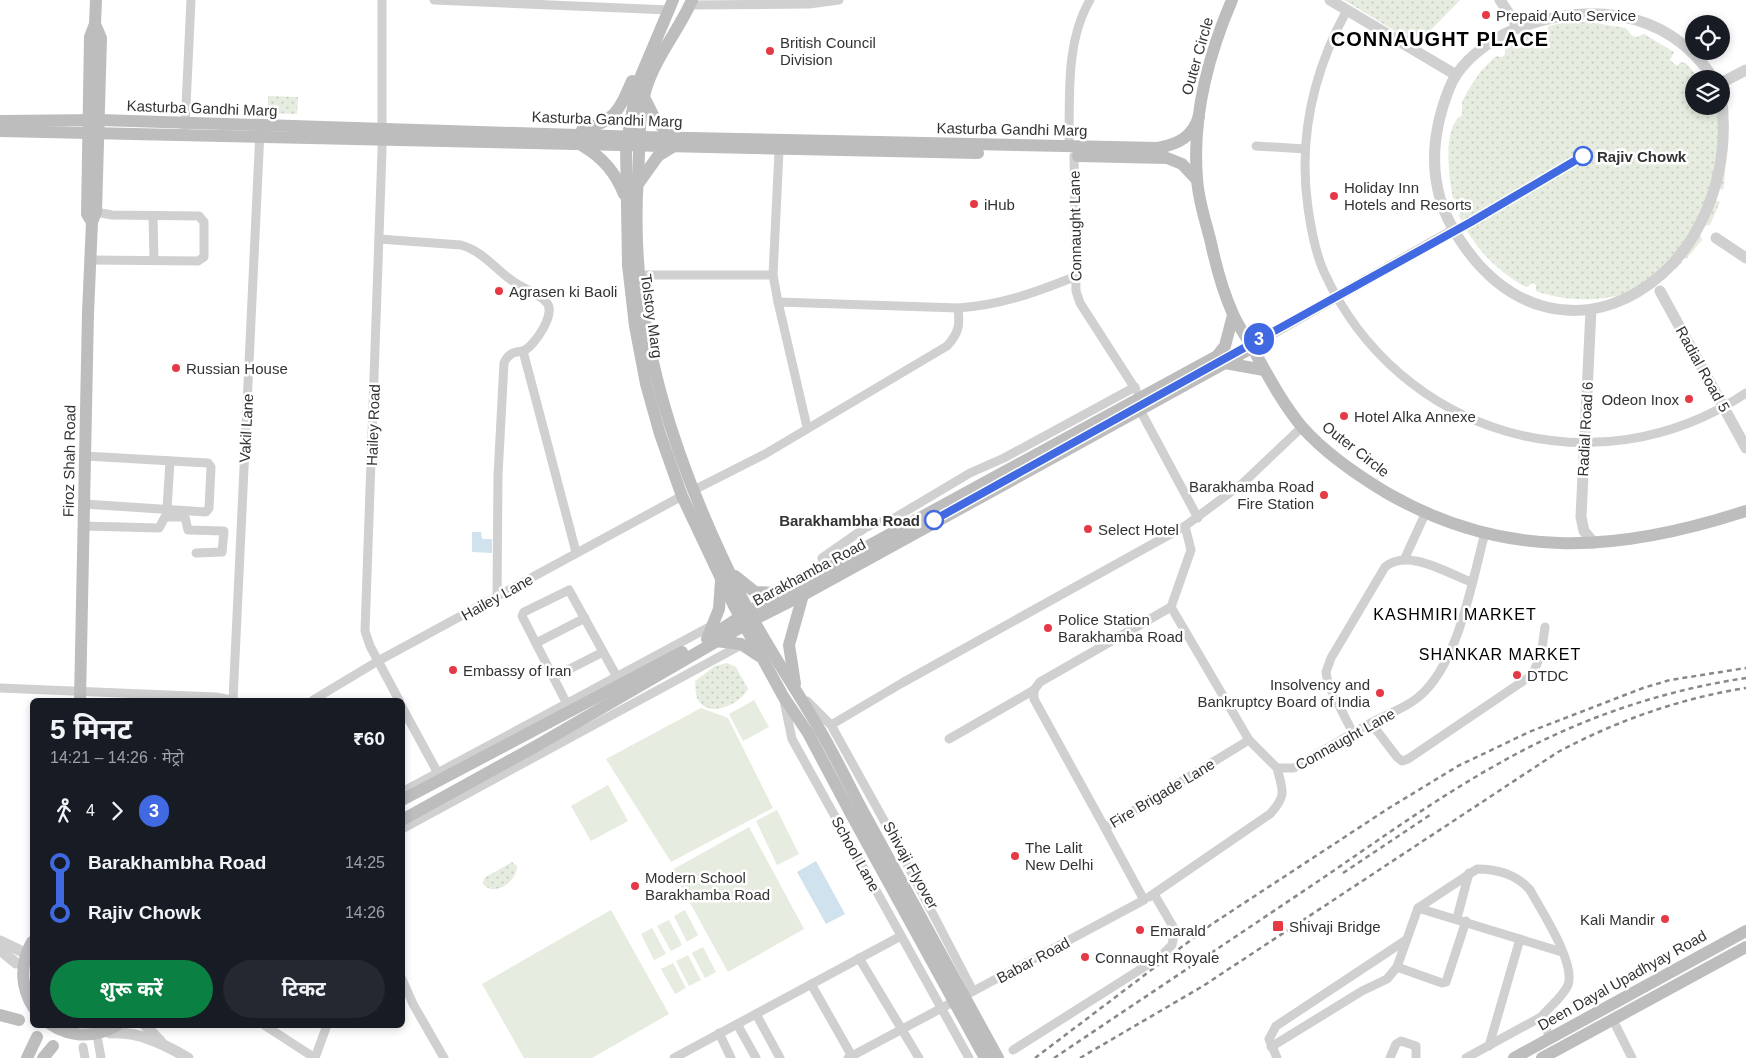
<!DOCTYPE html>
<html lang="hi">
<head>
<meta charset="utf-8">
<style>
  body { margin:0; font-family:Arial,"Noto Sans Devanagari",sans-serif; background:#242831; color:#f1f3f6; height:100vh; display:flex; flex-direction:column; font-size:19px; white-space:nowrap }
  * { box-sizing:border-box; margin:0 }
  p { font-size:16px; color:#9ea1a6 }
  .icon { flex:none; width:28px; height:28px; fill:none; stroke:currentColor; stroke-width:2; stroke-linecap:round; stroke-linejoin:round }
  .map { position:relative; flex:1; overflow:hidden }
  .sheet { position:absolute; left:30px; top:698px; width:375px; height:330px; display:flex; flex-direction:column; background:#171b24; border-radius:8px; box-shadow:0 2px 8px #0003 }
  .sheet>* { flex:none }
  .badge { padding:0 10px; border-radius:16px; font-size:18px; line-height:32px }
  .buttons { position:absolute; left:1685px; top:15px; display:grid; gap:10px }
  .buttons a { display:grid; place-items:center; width:45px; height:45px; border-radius:50%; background:#171b24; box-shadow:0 2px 8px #0003; font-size:25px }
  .map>.badge { position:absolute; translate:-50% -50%; box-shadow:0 0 0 2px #fff }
  .legs { display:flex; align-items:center; gap:8px; height:55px; padding:0 20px; font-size:16px }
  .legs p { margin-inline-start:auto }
  .overview { display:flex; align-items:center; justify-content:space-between; height:85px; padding:0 20px }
  h1 { font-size:28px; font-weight:700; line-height:38px }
  .button { display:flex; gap:10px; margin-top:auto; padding:10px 20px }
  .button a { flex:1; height:58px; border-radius:30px; background:#0b8043; color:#fff; font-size:20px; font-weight:700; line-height:58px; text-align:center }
  .button a+a { background:#242831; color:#f1f3f6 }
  ul { padding:0 20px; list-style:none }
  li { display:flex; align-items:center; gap:18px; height:50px; font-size:19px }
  li i { display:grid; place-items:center; width:8px; height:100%; margin:0 6px; background:currentColor }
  li i::after { content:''; width:12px; height:12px; margin:-6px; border:4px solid; border-radius:50%; background:#171b24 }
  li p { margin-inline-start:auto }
  li:first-child i { background:linear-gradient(#0000 50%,currentColor 0) }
  li:last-child i { background:linear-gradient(currentColor 50%,#0000 0) }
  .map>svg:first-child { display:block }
  .grass { fill:url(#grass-dots) }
  .pitch { fill:#e6ecdf }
  .water { fill:#cfe2ee }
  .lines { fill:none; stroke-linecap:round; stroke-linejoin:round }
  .minor { stroke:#d0d0d0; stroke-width:9 }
  .tertiary { stroke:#d0d0d0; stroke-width:11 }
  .secondary { stroke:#bdbdbd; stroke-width:12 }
  .rail { stroke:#888; stroke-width:2.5; stroke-dasharray:5 4; stroke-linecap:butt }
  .secondary-bridge { stroke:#bdbdbd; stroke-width:12 }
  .line-1-casing { stroke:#fff; stroke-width:11 }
  .line-1 { stroke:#4169e1; stroke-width:8 }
  .poi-dot { fill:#e63946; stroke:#fff; stroke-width:2 }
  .stop-1-dot { fill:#fff; stroke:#4169e1; stroke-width:2.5 }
  .labels { text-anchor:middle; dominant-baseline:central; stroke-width:5; stroke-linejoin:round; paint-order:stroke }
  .poi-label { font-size:15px; fill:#333; stroke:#fff; text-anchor:start }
  .street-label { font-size:15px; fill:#333; stroke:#fff }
  .stop-label { font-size:15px; font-weight:bold; fill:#333; stroke:#fff; text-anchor:start }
  .neighbourhood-label { font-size:16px; letter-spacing:1px; fill:#000; stroke:#fff }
  .district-label { font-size:20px; font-weight:bold; letter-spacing:1px; fill:#000; stroke:#fff }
</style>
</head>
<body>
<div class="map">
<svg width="1746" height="1058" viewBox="0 0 1746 1058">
  <defs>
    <pattern id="grass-dots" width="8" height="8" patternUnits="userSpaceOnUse" patternTransform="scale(1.25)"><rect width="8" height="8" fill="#e6ecdf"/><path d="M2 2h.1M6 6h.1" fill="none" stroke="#c6cbc0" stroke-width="1.8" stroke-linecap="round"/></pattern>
  </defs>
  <rect width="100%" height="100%" fill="#fff"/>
  <g class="grass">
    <path d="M 1344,0 L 1460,0 L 1427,34 L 1408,39 Z"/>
    <path d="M 1588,22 L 1626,28 L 1632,36 L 1637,37 L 1644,34 L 1674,52 L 1670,60 L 1677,66 L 1681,62 L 1686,63 L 1699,79 L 1694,79 L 1694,106 L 1715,106 C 1724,131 1728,164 1723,190 L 1716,187 L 1712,199 L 1720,202 L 1710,225 L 1704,226 L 1699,232 L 1702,240 L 1687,258 L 1682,260 L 1682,263 C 1642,299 1584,308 1536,291 L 1536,285 L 1533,283 L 1527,287 L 1522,285 C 1494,268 1474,247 1459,216 C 1462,207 1460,204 1453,198 C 1449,179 1442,126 1462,115 L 1462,102 L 1467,92 L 1480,72 L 1496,56 L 1502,57 L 1505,54 L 1505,50 C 1515,43 1530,30 1542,35 L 1547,32 L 1549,26 L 1565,22 Z"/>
    <path d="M 268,96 L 298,97 L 297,114 L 268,113 Z"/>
    <path d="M 727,663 L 736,667 L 748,689 C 740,704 710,719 698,700 C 695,695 696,687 695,681 L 715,666 Z"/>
    <path d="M 512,862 L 517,866 C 517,881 495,898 483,884 L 484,878 Z"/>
  </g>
  <g class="pitch">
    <path d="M 754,700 L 769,727 L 743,741 L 729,714 Z"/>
    <path d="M 701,708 L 728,718 L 773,808 L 671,862 L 606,759 Z"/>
    <path d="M 608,785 L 628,821 L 591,841 L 571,806 Z"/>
    <path d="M 777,810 L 799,854 L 777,865 L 756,821 Z"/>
    <path d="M 749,827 L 804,929 L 728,972 L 672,870 Z"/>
    <path d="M 611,910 L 669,1014 L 592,1058 L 524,1058 L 482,984 Z"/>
    <path d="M 685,910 L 698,935 L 687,942 L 674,916 Z"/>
    <path d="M 669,920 L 682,945 L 671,951 L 657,926 Z"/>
    <path d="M 652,928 L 666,954 L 654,960 L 641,934 Z"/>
    <path d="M 703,947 L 716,972 L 705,978 L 692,953 Z"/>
    <path d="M 688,955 L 701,980 L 689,986 L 676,961 Z"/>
    <path d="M 673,963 L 686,988 L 675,994 L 661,969 Z"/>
  </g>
  <g class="water">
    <path d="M 472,532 L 481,532 L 482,539 L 492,539 L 492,553 L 472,552 Z"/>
    <path d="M 816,861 L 845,914 L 826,924 L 797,872 Z"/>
  </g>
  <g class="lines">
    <g class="minor">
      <path d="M 382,0 L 382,151 L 365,631 L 370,646 L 399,700"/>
      <path d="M 434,0 L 669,10"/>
      <path d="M 690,5 L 809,4 L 839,0"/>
      <path d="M 1347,10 C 1313,72 1298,137 1308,208 C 1311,229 1315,252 1324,272 C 1399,436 1596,493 1746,393"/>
      <path d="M 185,127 L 191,0"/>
      <path d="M 1256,146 L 1305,149"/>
      <path d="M 1069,147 C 1070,99 1065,42 1090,0"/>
      <path d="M 1074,156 L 1076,291 L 1080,303 L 1136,390"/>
      <path d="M 153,216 L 154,260"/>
      <path d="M 379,239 L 461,245 C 483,251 496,270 514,282 C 524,289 540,294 547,303 C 556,314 534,347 523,351"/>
      <path d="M 90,260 L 198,261 L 204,257 L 204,222 L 199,216 L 112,215 L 96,212"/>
      <path d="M 639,275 L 773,275 L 779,151"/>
      <path d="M 773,275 L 778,302"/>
      <path d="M 1140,410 L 1198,518"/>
      <path d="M 807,427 L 778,302 L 958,308"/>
      <path d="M 692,491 L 765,454 L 947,346 C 959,333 960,325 958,308 C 1001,305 1034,293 1074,277"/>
      <path d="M 84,504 L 206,512 L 209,508 L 211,467 L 208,463 L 85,456"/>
      <path d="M 167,509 L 170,461"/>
      <path d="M 84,526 L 159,528 L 165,517 L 185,517 L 188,530 L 224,531 L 222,552 L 196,553"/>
      <path d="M 1185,526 L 1191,550 L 1171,607 L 1249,740 L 1277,768 L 1294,768 C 1319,753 1344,738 1369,724 C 1388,713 1410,707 1425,691 C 1460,655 1472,581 1485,533"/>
      <path d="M 1404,560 L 1426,512"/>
      <path d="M 827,570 L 822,558 L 865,528 L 875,523 L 891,520 L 970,473 L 1004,458 L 1135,387"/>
      <path d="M 497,597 L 498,475 L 504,363 C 508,354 513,352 523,351 L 576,552"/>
      <path d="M 536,643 L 585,618"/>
      <path d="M 554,677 L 603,652"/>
      <path d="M 0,688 L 216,697 L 231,700"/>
      <path d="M 1034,690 L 1034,699 L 1105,828 L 1249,740"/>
      <path d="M 233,700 L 260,131"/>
      <path d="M 313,700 L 378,661 L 682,496"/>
      <path d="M 784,701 L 792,739 L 969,1058"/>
      <path d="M 807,701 L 831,725 L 887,826 L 973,991"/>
      <path d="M 567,704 L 522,616 L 524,612 L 569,590 L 617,677"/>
      <path d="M 402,707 L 440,777"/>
      <path d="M 1371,723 L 1397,757 L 1402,761 L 1408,759 L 1532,675 L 1541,655 L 1545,627"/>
      <path d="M 831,725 L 902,683 L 1185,526 L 1243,483 L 1302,427"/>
      <path d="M 1353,733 L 1328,684 L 1326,672 L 1331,658 L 1385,567 C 1408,548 1447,573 1471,582"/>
      <path d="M 949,739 L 1034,690 L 1040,682 L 1171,607"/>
      <path d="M 402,792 L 713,625"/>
      <path d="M 402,829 L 741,645"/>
      <path d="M 1149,897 L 1270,814 C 1287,795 1283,791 1277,768"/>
      <path d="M 1418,908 L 1562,952"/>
      <path d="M 1457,918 L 1469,873"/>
      <path d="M 859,958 L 919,1058"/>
      <path d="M 1397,967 L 1442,983 L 1446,982 L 1466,921"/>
      <path d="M 402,979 L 413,1004 L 444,1058"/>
      <path d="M 811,984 L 853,1058"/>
      <path d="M 756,1014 L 780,1058"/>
      <path d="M 1613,1020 L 1632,1058"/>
      <path d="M 737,1024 L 756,1058"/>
      <path d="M 264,1025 L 315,1058"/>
      <path d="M 719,1033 L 731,1058"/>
      <path d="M 98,1041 L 101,1058"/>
      <path d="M 1489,1046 L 1520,939"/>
      <path d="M 83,1047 L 85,1058"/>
      <path d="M 1271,1047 L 1362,991 L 1387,979 L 1397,967 L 1418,908 L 1477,869 C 1497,869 1517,875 1530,890 C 1541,910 1576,963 1568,985 C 1563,997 1549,1007 1541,1017 L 1550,1038"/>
      <path d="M 1013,1050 L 1160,957 L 1172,945 L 1175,930 L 1154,894"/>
      <path d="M 315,1058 L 327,1025"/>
      <path d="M 674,1058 L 901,936"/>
      <path d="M 848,1058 L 1144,900 L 1105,828"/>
      <path d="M 1277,1058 L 1269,1039 L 1276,1026 L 1406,940"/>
      <path d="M 1390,1058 L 1396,1044 L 1401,1041 L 1416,1046 L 1416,1058"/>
      <path d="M 1466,1058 L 1541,1017"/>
    </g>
    <g class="tertiary">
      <path d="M 1330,0 L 1456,75"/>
      <path d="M 1500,0 L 1517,26"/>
      <path d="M 1714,79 C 1665,5 1579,0 1504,34 C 1481,47 1458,65 1449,89 C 1429,140 1428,191 1458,237 C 1559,395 1746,275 1721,93"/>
      <path d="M 1721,83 L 1746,70"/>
      <path d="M 1716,238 L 1746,258"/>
      <path d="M 1660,291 L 1746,448"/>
      <path d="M 1591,310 L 1581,517 L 1584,531 L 1594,543"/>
      <path d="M 1253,347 L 1273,333 L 1454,230"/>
      <path d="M 0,941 L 23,952"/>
      <path d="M 0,950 L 16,963"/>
      <path d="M 145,1025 L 161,1042"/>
      <path d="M 110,1033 C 138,1031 164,1044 188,1058"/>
    </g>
    <g class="secondary">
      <path d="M 673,0 L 637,85 L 626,146 L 628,265 L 635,326 L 646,384 L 660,434 L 682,496 L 734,606 L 783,696 L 808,733 L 850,812"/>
      <path d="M 692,0 C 679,30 655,58 646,89 C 638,114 640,149 638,176 C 627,330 677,470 746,606 C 767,647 794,686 817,725 C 833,752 846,779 860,806"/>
      <path d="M 1232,0 C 1208,56 1192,117 1197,178 C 1198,200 1206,222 1211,243 C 1216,266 1223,292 1233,314 C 1238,326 1246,336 1252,347 C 1267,374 1282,403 1302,427 C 1325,453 1357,475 1387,493 C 1507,562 1620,552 1746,511"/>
      <path d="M 644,97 L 656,121 L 674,138"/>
      <path d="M 0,121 L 100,120 L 641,137 L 1158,148 C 1178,144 1193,137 1199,116"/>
      <path d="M 582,130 C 615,121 619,111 632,81"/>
      <path d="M 0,131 L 978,153"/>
      <path d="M 583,146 C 603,158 615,172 624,194"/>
      <path d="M 1078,156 L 1167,158 L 1182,164 L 1197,180"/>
      <path d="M 638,184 L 658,156 L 671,148"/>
      <path d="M 92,222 L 87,214 L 90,37 L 95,24 L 96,0"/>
      <path d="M 1225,363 L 1253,347"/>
      <path d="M 735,576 L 755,592 L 779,593"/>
      <path d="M 714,634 L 749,611 L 1217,356 L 1225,346 L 1233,315"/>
      <path d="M 707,639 L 719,609 L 721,581"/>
      <path d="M 716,641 L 741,644 L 759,656"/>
      <path d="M 795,684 L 789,645 L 803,595"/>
      <path d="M 80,700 L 88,313 L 92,222 L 96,212 L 101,38 L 95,24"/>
      <path d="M 402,800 L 682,652"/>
      <path d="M 402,820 L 538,745 L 755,619 L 803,595 L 1225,363 L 1264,370"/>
      <path d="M 32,942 C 0,999 62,1058 117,1025"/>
      <path d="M 0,1015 L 19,1020"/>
      <path d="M 27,1058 L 37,1037"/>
      <path d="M 43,1058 L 53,1046"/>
      <path d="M 1514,1058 L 1746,931"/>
      <path d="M 1542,1058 L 1746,947"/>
    </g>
    <g class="rail">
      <path d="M 1343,873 L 1430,815"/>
      <path d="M 1035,1058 L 1212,924 L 1389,808 L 1458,766 L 1529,732 L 1643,688 L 1670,680 L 1746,668"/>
      <path d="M 1054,1058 C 1142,999 1229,941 1317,882 C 1376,842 1435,799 1498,764 C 1575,720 1659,691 1746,678"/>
      <path d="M 1080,1058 L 1203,986 L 1558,752 C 1616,721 1681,698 1746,688"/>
    </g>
    <g class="secondary-bridge">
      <path d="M 860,806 L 998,1058"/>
      <path d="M 850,812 L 985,1058"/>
    </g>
  </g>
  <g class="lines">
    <g class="line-1-casing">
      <path id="line-1" d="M 934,520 L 1471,222 L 1583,156"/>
    </g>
    <use href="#line-1" class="line-1"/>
  </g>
  <g class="poi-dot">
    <circle cx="1486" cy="15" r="5"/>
    <circle cx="770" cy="51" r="5"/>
    <circle cx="1334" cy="196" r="5"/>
    <circle cx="974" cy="204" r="5"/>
    <circle cx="499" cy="291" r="5"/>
    <circle cx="176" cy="368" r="5"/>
    <circle cx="1689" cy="399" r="5"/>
    <circle cx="1344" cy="416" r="5"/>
    <circle cx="1324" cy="495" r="5"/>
    <circle cx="1088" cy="529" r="5"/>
    <circle cx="1048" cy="628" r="5"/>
    <circle cx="453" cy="670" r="5"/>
    <circle cx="1517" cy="675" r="5"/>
    <circle cx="1380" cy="693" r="5"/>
    <circle cx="1015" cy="856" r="5"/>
    <circle cx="635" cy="886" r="5"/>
    <circle cx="1665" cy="919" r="5"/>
    <rect x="1272" y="920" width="12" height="12" rx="2.5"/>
    <circle cx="1140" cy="930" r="5"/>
    <circle cx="1085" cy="957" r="5"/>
  </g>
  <g class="stop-1-dot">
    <circle cx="1583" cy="156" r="9"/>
    <circle cx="934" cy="520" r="9"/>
  </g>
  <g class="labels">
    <g class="poi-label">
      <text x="1496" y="15">Prepaid Auto Service</text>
      <text x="780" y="42">British Council<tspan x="780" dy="17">Division</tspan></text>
      <text x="1344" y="187">Holiday Inn<tspan x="1344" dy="17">Hotels and Resorts</tspan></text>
      <text x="984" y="204">iHub</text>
      <text x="509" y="291">Agrasen ki Baoli</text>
      <text x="186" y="368">Russian House</text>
      <text x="1679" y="399" text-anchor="end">Odeon Inox</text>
      <text x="1354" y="416">Hotel Alka Annexe</text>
      <text x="1314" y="486" text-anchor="end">Barakhamba Road<tspan x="1314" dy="17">Fire Station</tspan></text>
      <text x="1098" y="529">Select Hotel</text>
      <text x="1058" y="619">Police Station<tspan x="1058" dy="17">Barakhamba Road</tspan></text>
      <text x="463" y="670">Embassy of Iran</text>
      <text x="1527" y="675">DTDC</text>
      <text x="1370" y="684" text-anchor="end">Insolvency and<tspan x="1370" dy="17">Bankruptcy Board of India</tspan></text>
      <text x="1025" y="847">The Lalit<tspan x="1025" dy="17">New Delhi</tspan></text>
      <text x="645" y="877">Modern School<tspan x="645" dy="17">Barakhamba Road</tspan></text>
      <text x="1655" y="919" text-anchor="end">Kali Mandir</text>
      <text x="1289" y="926">Shivaji Bridge</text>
      <text x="1150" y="930">Emarald</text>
      <text x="1095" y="957">Connaught Royale</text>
    </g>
    <g class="street-label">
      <text transform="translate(1197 56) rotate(-74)">Outer Circle</text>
      <text transform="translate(202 108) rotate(2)">Kasturba Gandhi Marg</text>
      <text transform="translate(607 119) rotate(2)">Kasturba Gandhi Marg</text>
      <text transform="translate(1012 129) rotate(1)">Kasturba Gandhi Marg</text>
      <text transform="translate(1075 226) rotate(-91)">Connaught Lane</text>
      <text transform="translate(652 316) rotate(82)">Tolstoy Marg</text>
      <text transform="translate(1703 369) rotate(61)">Radial Road 5</text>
      <text transform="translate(373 425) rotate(-88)">Hailey Road</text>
      <text transform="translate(246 428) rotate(-87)">Vakil Lane</text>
      <text transform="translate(1585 429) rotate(-87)">Radial Road 6</text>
      <text transform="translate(1356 449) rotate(38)">Outer Circle</text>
      <text transform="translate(69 461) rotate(-89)">Firoz Shah Road</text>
      <text transform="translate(809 572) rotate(-28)">Barakhamba Road</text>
      <text transform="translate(497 597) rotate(-29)">Hailey Lane</text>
      <text transform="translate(1345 739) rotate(-29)">Connaught Lane</text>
      <text transform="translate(1162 793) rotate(-31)">Fire Brigade Lane</text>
      <text transform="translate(856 854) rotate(61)">School Lane</text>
      <text transform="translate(911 865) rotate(61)">Shivaji Flyover</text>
      <text transform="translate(1033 960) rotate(-28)">Babar Road</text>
      <text transform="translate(1622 980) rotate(-29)">Deen Dayal Upadhyay Road</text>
    </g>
    <g class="stop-label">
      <text x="1597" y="156">Rajiv Chowk</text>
      <text x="920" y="520" text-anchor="end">Barakhambha Road</text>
    </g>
    <g class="neighbourhood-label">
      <text x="1455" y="614">KASHMIRI MARKET</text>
      <text x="1500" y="654">SHANKAR MARKET</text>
    </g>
    <g class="district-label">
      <text x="1440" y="39">CONNAUGHT PLACE</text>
    </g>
  </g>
</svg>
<div class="buttons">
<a><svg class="icon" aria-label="locate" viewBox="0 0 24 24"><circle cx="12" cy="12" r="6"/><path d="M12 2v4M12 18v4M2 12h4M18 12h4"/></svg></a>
<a><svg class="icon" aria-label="layers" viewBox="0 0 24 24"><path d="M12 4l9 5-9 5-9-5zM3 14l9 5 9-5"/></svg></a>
</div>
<b class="badge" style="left:1259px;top:339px;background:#4169e1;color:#fff">3</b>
<section class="sheet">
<div class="overview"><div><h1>5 मिनट</h1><p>14:21 – 14:26 · मेट्रो</p></div><b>₹60</b></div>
<div class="legs"><svg class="icon" aria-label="walk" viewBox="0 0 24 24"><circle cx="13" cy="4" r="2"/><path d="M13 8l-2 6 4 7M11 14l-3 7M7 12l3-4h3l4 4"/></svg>4<svg class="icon" aria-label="forward" viewBox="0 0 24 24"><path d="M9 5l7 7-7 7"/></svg><b class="badge" style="background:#4169e1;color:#fff">3</b></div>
<ul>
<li><i style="color:#4169e1"></i><b>Barakhambha Road</b><p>14:25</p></li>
<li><i style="color:#4169e1"></i><b>Rajiv Chowk</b><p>14:26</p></li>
</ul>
<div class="button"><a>शुरू करें</a><a>टिकट</a></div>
</section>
</div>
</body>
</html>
